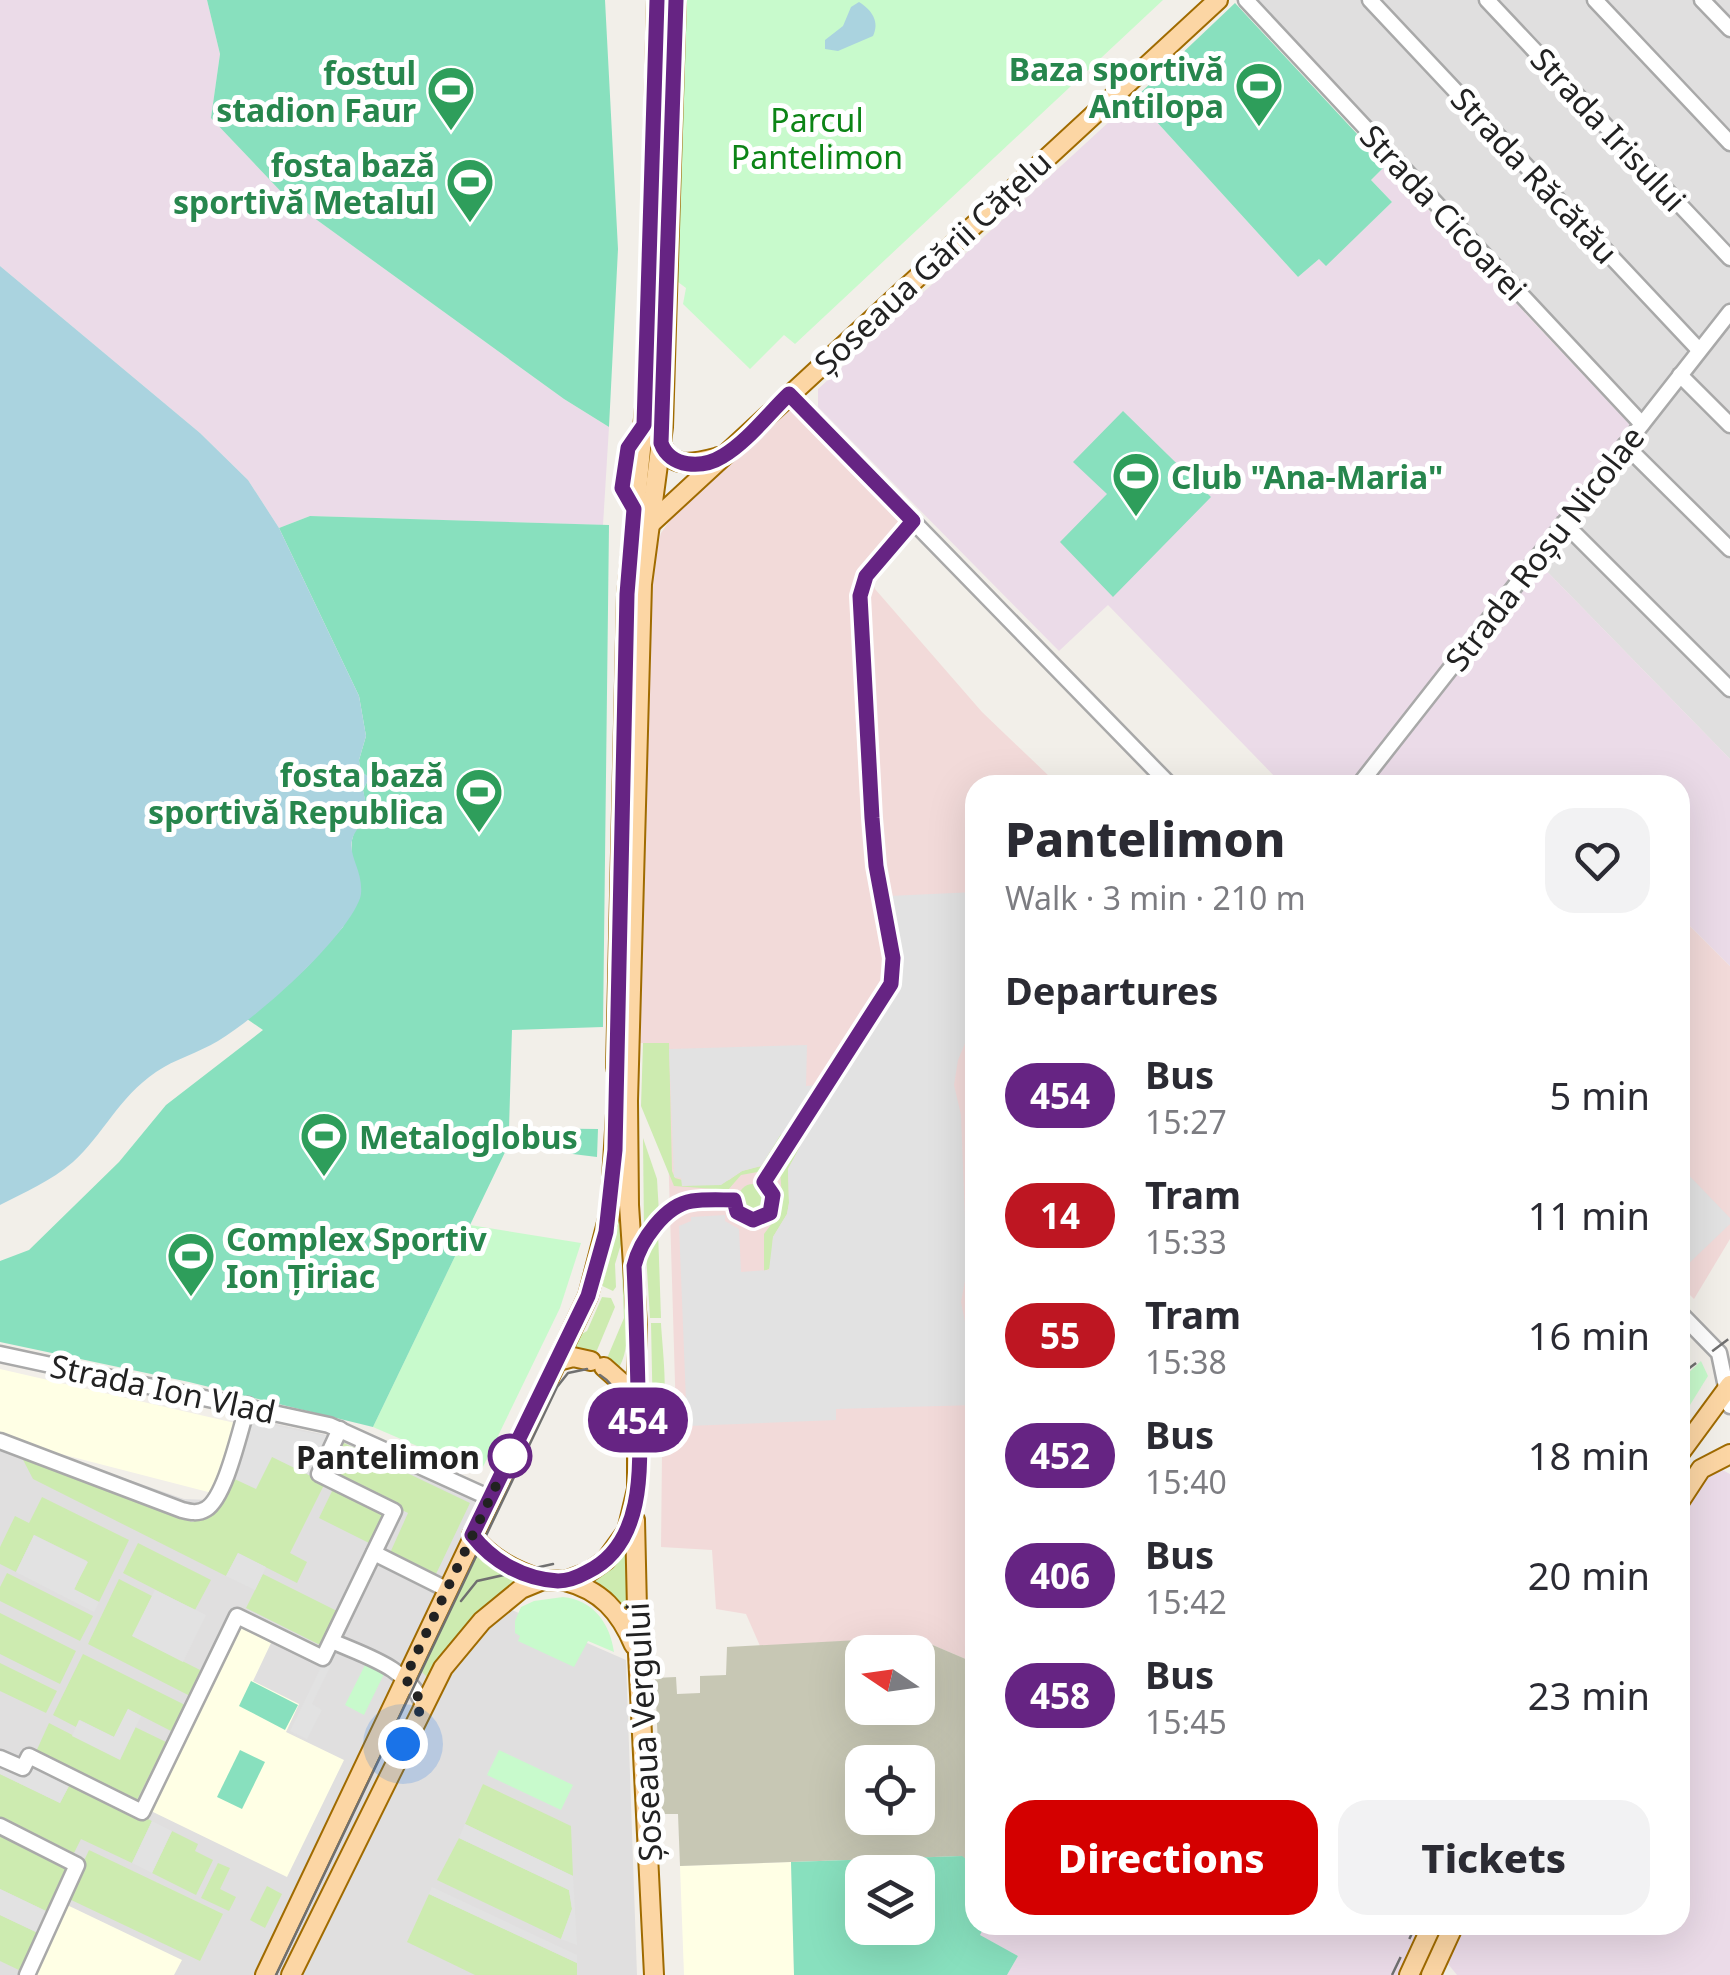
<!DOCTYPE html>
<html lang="en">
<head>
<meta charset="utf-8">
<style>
  body { margin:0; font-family:"Noto Sans",sans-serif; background:#f2f2f3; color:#2b2b33; height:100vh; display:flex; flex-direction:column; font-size:38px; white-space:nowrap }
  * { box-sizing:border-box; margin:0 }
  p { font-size:32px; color:#7c7c81 }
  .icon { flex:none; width:55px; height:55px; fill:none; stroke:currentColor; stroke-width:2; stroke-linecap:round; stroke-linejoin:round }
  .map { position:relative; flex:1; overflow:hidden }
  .drawer { position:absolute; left:965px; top:775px; width:725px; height:1160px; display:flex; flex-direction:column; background:#fff; border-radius:30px; box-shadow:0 10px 40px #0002 }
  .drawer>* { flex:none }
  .badge { padding:0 20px; border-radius:32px; font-size:35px; line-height:65px }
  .needle { width:65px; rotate:283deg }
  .buttons { position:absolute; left:845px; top:1635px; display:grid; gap:20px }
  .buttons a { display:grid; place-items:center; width:90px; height:90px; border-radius:20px; background:#fff; box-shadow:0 10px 40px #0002; font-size:50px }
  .you { position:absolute; width:50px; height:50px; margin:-25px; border:8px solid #fff; border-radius:50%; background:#1a73e8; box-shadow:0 0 0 15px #1a73e833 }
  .map>.badge { position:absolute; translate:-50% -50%; box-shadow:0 0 0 5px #fff }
  h2 { padding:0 40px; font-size:38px; line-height:90px }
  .round { display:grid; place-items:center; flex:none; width:105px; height:105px; border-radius:30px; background:#f2f2f3 }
  .headline { display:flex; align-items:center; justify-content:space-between; height:170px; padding:0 40px }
  h1 { font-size:48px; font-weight:800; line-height:75px }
  .cta { display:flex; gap:20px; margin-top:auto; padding:20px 40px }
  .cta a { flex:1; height:115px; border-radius:30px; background:#d40000; color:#fff; font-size:40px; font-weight:800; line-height:115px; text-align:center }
  .cta a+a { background:#f2f2f3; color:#2b2b33 }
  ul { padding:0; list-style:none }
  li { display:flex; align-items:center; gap:30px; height:120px; padding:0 40px }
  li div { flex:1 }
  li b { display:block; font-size:38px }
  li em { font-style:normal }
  li .badge { min-width:110px; font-weight:700; text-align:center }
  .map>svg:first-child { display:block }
  .residential { fill:#e0dfdf }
  .commercial { fill:#f2dad9 }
  .industrial { fill:#ebdbe8 }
  .education { fill:#ffffe5 }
  .construction { fill:#c7c7b4; fill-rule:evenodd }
  .grass { fill:#cdebb0 }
  .park { fill:#c8facc }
  .pitch { fill:#88e0be; fill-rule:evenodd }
  .parking { fill:#e2e2e2 }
  .water { fill:#aad3df }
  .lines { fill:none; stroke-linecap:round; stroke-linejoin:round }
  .minor-casing { stroke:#a9a9a9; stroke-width:19 }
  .major-casing { stroke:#a06b00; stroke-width:22 }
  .minor { stroke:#fff; stroke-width:14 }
  .major { stroke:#fcd6a4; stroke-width:18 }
  .tram { stroke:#707070; stroke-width:2.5 }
  .rail { stroke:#707070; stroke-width:2.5; stroke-dasharray:20 20; stroke-linecap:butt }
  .line-casing { stroke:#fff; stroke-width:22 }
  .line { stroke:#662483; stroke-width:15 }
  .walk { stroke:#222; stroke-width:10; stroke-dasharray:0 18 }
  .stop-dot { fill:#fff; stroke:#662483; stroke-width:5 }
  .labels { text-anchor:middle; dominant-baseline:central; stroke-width:10; stroke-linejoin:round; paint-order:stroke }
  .leisure-label { font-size:32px; font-weight:bold; fill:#27864d; stroke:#fff; text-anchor:end }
  .park-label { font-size:32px; fill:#0c8416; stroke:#fff }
  .street-label { font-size:32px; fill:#222; stroke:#fff }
  .stop-label { font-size:32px; font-weight:bold; fill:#222; stroke:#fff; text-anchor:end }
</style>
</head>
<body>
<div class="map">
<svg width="1730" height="1975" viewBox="0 0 1730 1975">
  <rect width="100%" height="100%" fill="#f2efe9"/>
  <g class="residential">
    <path d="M 1237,0 L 1730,0 L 1730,759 L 1530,554 L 1631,427 Z"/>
    <path d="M 245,1417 L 345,1439 L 482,1502 L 446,1581 L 626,1660 L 637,1975 L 0,1975 L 0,1435 L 184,1499 L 211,1500 Z"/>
  </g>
  <g class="commercial">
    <path d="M 790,405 L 917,533 L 872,580 L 875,589 L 982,712 L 1050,777 L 1071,785 L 975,785 L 975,1663 L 914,1637 L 760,1646 L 746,1614 L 716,1609 L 712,1550 L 661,1547 L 662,1454 L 676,1416 L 665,1044 L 640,1043 L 653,564 L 661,533 L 671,519 Z"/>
    <path d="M 1680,916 L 1730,966 L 1730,1239 L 1694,1299 L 1680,1285 Z"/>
  </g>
  <g class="industrial">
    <path d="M 0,0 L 207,0 L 220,54 L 211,118 L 288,199 L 564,399 L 609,427 L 603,525 L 310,516 L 279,528 L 248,480 L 200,433 L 0,266 Z"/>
    <path d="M 1135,98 L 1298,277 L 1320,258 L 1326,265 L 1392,202 L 1371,180 L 1386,165 L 1632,427 L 1530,554 L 1730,759 L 1730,966 L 1680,916 L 1680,785 L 1283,785 L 1108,605 L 1059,651 L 818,407 L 818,389 Z"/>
    <path d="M 1713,1465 L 1730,1474 L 1730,1975 L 1457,1975 L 1444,1959 L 1460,1925 L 1680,1925 L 1680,1521 Z"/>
    <path d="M 985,1925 L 1429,1925 L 1407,1975 L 1007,1975 L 1018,1956 L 979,1935 Z"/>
  </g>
  <g class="education">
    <path d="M 0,1369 L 235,1423 L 223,1471 L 212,1493 L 57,1453 L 0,1432 Z"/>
    <path d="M 240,1627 L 271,1643 L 253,1681 L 299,1704 L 286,1732 L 344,1760 L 287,1877 L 151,1811 Z"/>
    <path d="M 791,1862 L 794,1975 L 684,1975 L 680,1866 Z"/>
    <path d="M 65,1904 L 182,1960 L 174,1975 L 32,1975 Z"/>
  </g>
  <path class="construction" d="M 914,1637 L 975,1663 L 975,1866 L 961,1856 L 680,1866 L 678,1814 L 661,1814 L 655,1678 L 676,1677 L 677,1694 L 700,1693 L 700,1676 L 726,1675 L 727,1647 ZM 862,1652 L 918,1652 L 918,1708 L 862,1708 ZM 862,1762 L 918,1762 L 918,1818 L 862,1818 Z"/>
  <g class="grass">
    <path d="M 643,1043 L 669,1043 L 672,1171 L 675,1178 L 682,1180 L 683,1186 L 729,1180 L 742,1171 L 761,1166 L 781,1133 L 785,1136 L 763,1171 L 741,1175 L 728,1190 L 674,1186 L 641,1106 Z"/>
    <path d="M 643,1138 L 657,1179 L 659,1213 L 644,1232 Z"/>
    <path d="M 795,1142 L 800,1147 L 788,1169 L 789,1203 L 787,1214 L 773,1237 L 771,1268 L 764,1271 L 764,1234 L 776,1218 L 782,1198 L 780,1169 Z"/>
    <circle cx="753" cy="1199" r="15"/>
    <path d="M 619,1193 L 621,1244 L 615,1264 L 616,1287 L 613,1291 L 598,1284 Z"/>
    <path d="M 658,1230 L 661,1318 L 650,1318 L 646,1254 Z"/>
    <path d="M 624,1262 C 626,1289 634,1350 617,1370 L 605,1363 L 624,1318 L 622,1273 Z"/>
    <path d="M 602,1297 L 611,1298 L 615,1307 L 595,1355 L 572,1350 L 578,1336 L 587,1331 Z"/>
    <path d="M 651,1323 L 661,1323 C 662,1346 670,1403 659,1421 L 653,1423 Z"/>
    <path d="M 340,1441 L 470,1503 L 436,1574 L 390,1553 L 408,1513 L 325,1473 Z"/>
    <path d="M 20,1454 L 192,1522 L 204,1517 L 228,1476 L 272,1456 L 325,1483 L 290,1553 L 307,1562 L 297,1583 L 238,1553 L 226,1576 L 33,1479 Z"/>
    <path d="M 334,1487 L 388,1514 L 373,1545 L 319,1518 Z"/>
    <path d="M 42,1497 L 129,1540 L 99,1602 L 74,1590 L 87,1561 L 34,1535 L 16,1572 L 0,1564 L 0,1547 L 15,1516 L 29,1523 Z"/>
    <path d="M 138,1543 L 211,1580 L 195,1610 L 123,1573 Z"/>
    <path d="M 470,1546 L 490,1565 L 523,1582 L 429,1679 L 418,1668 Z"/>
    <path d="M 627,1548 L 629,1616 L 611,1596 L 588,1581 L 606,1571 Z"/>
    <path d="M 7,1573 L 93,1616 L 80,1641 L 0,1601 L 0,1587 Z"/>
    <path d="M 263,1574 L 337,1611 L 320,1645 L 246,1608 Z"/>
    <path d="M 119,1579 L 152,1596 L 133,1636 L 202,1671 L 190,1696 L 88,1644 Z"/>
    <path d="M 0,1613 L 76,1651 L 60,1684 L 0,1654 Z"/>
    <path d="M 83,1654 L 185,1705 L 171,1731 L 128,1709 L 114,1737 L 80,1720 L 76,1727 L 53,1715 Z"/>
    <path d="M 0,1663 L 57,1691 L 46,1713 L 0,1691 Z"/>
    <path d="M 49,1723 L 119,1759 L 135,1727 L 166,1742 L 135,1804 L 35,1754 Z"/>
    <path d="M 0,1774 L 60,1803 L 71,1782 L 152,1821 L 132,1863 L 81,1839 L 74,1853 L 0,1817 Z"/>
    <path d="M 483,1784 L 571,1826 L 573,1876 L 465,1824 Z"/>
    <path d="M 172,1831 L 198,1844 L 195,1851 L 213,1860 L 196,1895 L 152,1873 Z"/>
    <path d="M 0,1832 L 70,1866 L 48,1912 L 0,1889 Z"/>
    <path d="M 459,1838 L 569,1890 L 572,1909 L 561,1939 L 437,1880 Z"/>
    <path d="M 89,1850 L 223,1914 L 200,1961 L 67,1898 Z"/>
    <path d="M 218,1863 L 230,1868 L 220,1889 L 236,1897 L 229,1911 L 201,1898 Z"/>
    <path d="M 267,1886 L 282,1894 L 265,1928 L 250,1920 Z"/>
    <path d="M 429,1894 L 577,1963 L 577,1975 L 475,1975 L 407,1942 Z"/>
    <path d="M 0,1915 L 38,1933 L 21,1971 L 0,1961 Z"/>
  </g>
  <g class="park">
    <path d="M 682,0 L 1163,0 L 795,344 L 784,335 L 750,369 L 683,304 L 686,288 L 674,279 Z"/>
    <path d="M 470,1225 L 581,1243 L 560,1308 L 480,1473 L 373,1427 Z"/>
    <path d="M 1701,1361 L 1708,1376 L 1680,1421 L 1680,1381 Z"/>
    <path d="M 563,1597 C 593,1600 610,1623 614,1652 L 588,1641 L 574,1667 L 518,1641 L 520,1636 L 515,1633 L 515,1621 L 521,1607 L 534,1601 Z"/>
    <path d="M 366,1663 L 385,1672 L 364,1715 L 345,1705 Z"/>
    <path d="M 499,1750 L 573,1785 L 561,1810 L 487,1775 Z"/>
  </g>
  <g class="pitch">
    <path d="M 207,0 L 605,0 L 618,249 L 609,427 L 564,399 L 288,199 L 211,118 L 220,54 Z"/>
    <path d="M 1235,3 L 1386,165 L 1371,180 L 1392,202 L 1326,266 L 1319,259 L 1298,277 L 1135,98 Z"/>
    <path d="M 1123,411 L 1211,497 L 1113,597 L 1060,542 L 1107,494 L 1073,462 Z"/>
    <path d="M 310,516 L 609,525 L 603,1027 L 512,1030 L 509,1128 L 598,1129 L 597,1157 L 508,1146 L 373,1427 L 189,1382 L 0,1342 L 0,1261 L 29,1250 L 119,1162 L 166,1105 L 263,1030 L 247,1019 L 306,968 L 343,927 L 359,878 L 351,859 L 352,840 L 355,829 L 368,817 L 363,790 L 369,778 L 360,770 L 359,760 L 366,736 L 359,696 L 279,528 Z"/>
    <path d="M 251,1681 L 298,1705 L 285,1730 L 239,1706 Z"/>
    <path d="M 240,1750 L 265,1762 L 242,1809 L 217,1797 Z"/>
    <path d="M 962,1856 L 975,1866 L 975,1925 L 985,1925 L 980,1935 L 1018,1956 L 1007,1975 L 794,1975 L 791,1862 ZM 918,1872 L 918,1928 L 862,1928 L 862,1872 Z"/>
  </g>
  <g class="parking">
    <path d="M 975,892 L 975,956 L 967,957 L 969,1034 L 958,1060 L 954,1085 L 961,1115 L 967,1270 L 961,1302 L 966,1327 L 975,1346 L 975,1405 L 836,1409 L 836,1420 L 687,1426 L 679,1226 L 691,1221 L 691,1217 L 725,1215 L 725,1221 L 739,1229 L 741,1272 L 769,1270 L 773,1237 L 787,1214 L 789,1203 L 788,1169 L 800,1147 L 781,1134 L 761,1166 L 742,1171 L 721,1185 L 682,1186 L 681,1178 L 674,1177 L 669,1049 L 807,1045 L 806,1086 L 830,1084 L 896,982 L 899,955 L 889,896 Z"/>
    <path d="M 1680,1166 L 1730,1218 L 1730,1224 L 1682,1270 Z"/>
    <path d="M 247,1420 L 330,1437 L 311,1476 L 272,1457 L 256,1489 L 228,1476 Z"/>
    <path d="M 34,1535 L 88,1562 L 74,1589 L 99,1602 L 94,1612 L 16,1572 Z"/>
    <path d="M 238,1553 L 266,1567 L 255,1590 L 226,1576 Z"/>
    <path d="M 155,1590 L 206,1615 L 183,1662 L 132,1636 Z"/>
    <path d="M 324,1661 L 331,1665 L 312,1704 L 322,1710 L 307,1739 L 290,1731 Z"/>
    <path d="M 128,1709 L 141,1716 L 120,1760 L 72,1736 L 79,1720 L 114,1737 Z"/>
    <path d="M 0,1760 L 30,1762 L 71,1782 L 60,1803 L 0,1774 Z"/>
    <path d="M 152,1821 L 172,1831 L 152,1873 L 132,1863 Z"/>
    <path d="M 465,1824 L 573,1876 L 577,1945 L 561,1939 L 572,1909 L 569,1890 L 459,1838 Z"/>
    <path d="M 432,1887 L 577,1955 L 577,1963 L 429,1894 Z"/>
    <path d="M 0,1889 L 48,1912 L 38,1933 L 0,1915 Z"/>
  </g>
  <g class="water">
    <path d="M 859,2 C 872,10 880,22 873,36 L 838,51 L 825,49 L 825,40 L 843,26 L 851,7 Z"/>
    <path d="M 0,266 L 200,433 L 248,480 L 279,528 L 359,696 L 366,736 L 359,760 L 360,770 L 369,778 L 363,790 L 369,817 C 333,847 364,861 361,894 C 360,903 349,919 343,927 C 315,964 257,1017 218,1041 C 198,1053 175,1059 156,1072 C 118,1098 104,1134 73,1162 C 51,1181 25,1192 0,1205 Z"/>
  </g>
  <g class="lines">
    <g class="minor-casing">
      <g id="minor">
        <path d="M 1246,0 L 1642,424"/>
        <path d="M 1370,0 L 1699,350"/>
        <path d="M 1487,0 L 1730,258"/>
        <path d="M 1595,0 L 1730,143"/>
        <path d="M 1702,0 L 1730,29"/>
        <path d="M 1680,375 L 1730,425"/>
        <path d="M 789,394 L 1170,785"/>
        <path d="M 1625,445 L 1730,549"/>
        <path d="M 1564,523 L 1730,689"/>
        <path d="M 1359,785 L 1730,312"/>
        <path d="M 1680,1313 L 1719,1353 L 1730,1406"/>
        <path d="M 0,1354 L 329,1425 L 490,1498"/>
        <path d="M 0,1441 L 182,1510 C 190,1512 198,1514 206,1509 C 226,1497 240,1429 248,1405"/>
        <path d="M 374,1553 L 446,1589"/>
        <path d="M 332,1641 C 365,1656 407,1667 423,1704"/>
        <path d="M 0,1758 L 23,1768 L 29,1756 L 142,1812 L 237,1616 L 323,1658 L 394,1511 L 319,1474 L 340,1429"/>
        <path d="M 0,1826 L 77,1865 L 27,1975"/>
      </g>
    </g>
    <g class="major-casing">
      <g id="major">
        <path d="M 661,443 C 671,471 696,463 719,457"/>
        <path d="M 646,528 L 1218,0"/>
        <path d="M 616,1068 L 627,595 L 647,387 L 657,0"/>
        <path d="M 558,1361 L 573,1357 L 591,1361"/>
        <path d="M 604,1367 L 622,1383 L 635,1408"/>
        <path d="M 1680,1453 L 1730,1385"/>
        <path d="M 1680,1501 L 1701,1469 L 1730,1454"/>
        <path d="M 635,1520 L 638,1654 L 654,1975"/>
        <path d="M 472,1535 C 491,1559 515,1571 543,1580"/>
        <path d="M 565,1581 C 601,1590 620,1612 634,1645"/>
        <path d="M 265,1975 L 588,1296 L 610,1211 L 616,1114"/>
        <path d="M 291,1975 L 443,1668 L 482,1621 L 521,1589 L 543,1580 L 565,1581 L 589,1572 L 606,1560 L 627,1531 L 637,1489 L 637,1325 L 629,1205 L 628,1101 L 642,584 L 663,427 L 676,0"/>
        <path d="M 1409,1975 L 1432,1925"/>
        <path d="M 1431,1975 L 1454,1925"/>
      </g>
    </g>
    <use href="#minor" class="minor"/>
    <use href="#major" class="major"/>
    <g class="tram">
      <path d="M 600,1375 C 621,1388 622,1409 620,1431"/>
      <path d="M 461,1601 L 477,1581 L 553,1564"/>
      <path d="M 276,1975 L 557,1387 L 568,1373 L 587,1369"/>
    </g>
    <g class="rail">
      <path d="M 1680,1375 L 1730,1338"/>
      <path d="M 1392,1975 L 1416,1925"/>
    </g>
  </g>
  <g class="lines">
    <g class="line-casing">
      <path id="line" d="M 657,0 L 644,425 L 628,448 L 622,488 L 634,509 L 627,594 L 615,1150 L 606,1232 L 588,1296 L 472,1535 C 493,1562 524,1579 558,1581 C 569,1581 578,1577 587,1572 C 652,1541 639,1449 638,1390 C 637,1348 636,1307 634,1266 C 640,1241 665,1205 692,1201 C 706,1199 720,1200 734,1200 L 737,1212 L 753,1220 L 770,1213 L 773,1195 L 764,1182 L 891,984 L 893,958 L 876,866 L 872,818 L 860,596 L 866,576 L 913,521 L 789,394 C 769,413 747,442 723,456 C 702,469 670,468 661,443 L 676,0"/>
    </g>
    <use href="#line" class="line"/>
    <path class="walk" d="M 403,1744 L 423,1704 L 405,1678 L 511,1454 L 510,1456"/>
  </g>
  <defs>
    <g id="stadium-pin" transform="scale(2.5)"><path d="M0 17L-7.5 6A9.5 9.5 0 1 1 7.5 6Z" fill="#2e9e5b" stroke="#fff"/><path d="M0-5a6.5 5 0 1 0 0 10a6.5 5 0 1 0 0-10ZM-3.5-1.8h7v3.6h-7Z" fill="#fff"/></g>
  </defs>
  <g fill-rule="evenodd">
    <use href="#stadium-pin" x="1259" y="86"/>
    <use href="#stadium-pin" x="451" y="90"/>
    <use href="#stadium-pin" x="470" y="182"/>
    <use href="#stadium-pin" x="1136" y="476"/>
    <use href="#stadium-pin" x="479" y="792"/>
    <use href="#stadium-pin" x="324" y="1136"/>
    <use href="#stadium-pin" x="191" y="1256"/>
  </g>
  <circle class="stop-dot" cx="510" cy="1456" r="20"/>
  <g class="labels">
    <g class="leisure-label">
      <text x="1224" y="68">Baza sportivă<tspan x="1224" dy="37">Antilopa</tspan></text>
      <text x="416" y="72">fostul<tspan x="416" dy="37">stadion Faur</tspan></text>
      <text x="435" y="164">fosta bază<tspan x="435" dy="37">sportivă Metalul</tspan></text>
      <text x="1171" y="476" text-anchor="start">Club "Ana-Maria"</text>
      <text x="444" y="774">fosta bază<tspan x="444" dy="37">sportivă Republica</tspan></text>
      <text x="359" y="1136" text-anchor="start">Metaloglobus</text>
      <text x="226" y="1238" text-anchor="start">Complex Sportiv<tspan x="226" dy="37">Ion Țiriac</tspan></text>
    </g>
    <g class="park-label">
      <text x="817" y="119">Parcul<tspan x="817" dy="37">Pantelimon</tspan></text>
    </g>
    <g class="street-label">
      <text transform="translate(1609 129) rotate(47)">Strada Irisului</text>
      <text transform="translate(1535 175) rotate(47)">Strada Răcătău</text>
      <text transform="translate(1444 212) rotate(47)">Strada Cicoarei</text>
      <text transform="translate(932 262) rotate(-43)">Șoseaua Gării Cățelu</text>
      <text transform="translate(1544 548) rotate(-52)">Strada Roșu Nicolae</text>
      <text transform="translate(163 1388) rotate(12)">Strada Ion Vlad</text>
      <text transform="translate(643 1732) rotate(-93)">Șoseaua Vergului</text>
    </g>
    <g class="stop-label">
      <text x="480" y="1456">Pantelimon</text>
    </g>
  </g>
</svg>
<div class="buttons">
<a><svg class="needle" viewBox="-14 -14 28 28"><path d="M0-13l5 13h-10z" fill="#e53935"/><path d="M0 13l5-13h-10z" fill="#7c7c81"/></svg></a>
<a><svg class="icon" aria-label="locate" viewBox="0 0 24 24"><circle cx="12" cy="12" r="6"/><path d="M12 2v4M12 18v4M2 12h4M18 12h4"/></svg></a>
<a><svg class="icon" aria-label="layers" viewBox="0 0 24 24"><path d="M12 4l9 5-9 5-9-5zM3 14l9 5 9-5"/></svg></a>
</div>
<div class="you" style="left:403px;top:1744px"></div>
<b class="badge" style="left:638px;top:1420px;background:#662483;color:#fff">454</b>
<section class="drawer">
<div class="headline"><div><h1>Pantelimon</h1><p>Walk · 3 min · 210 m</p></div><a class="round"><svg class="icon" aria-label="heart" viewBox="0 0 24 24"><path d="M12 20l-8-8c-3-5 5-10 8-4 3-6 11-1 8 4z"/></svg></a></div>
<h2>Departures</h2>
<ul>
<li><span class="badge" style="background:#662483;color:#fff">454</span><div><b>Bus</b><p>15:27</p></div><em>5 min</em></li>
<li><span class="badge" style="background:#be1622;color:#fff">14</span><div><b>Tram</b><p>15:33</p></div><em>11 min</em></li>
<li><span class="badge" style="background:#be1622;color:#fff">55</span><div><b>Tram</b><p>15:38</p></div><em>16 min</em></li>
<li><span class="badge" style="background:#662483;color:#fff">452</span><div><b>Bus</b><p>15:40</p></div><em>18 min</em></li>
<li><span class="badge" style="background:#662483;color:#fff">406</span><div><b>Bus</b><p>15:42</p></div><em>20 min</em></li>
<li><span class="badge" style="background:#662483;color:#fff">458</span><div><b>Bus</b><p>15:45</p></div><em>23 min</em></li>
</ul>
<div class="cta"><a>Directions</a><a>Tickets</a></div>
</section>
</div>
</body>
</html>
